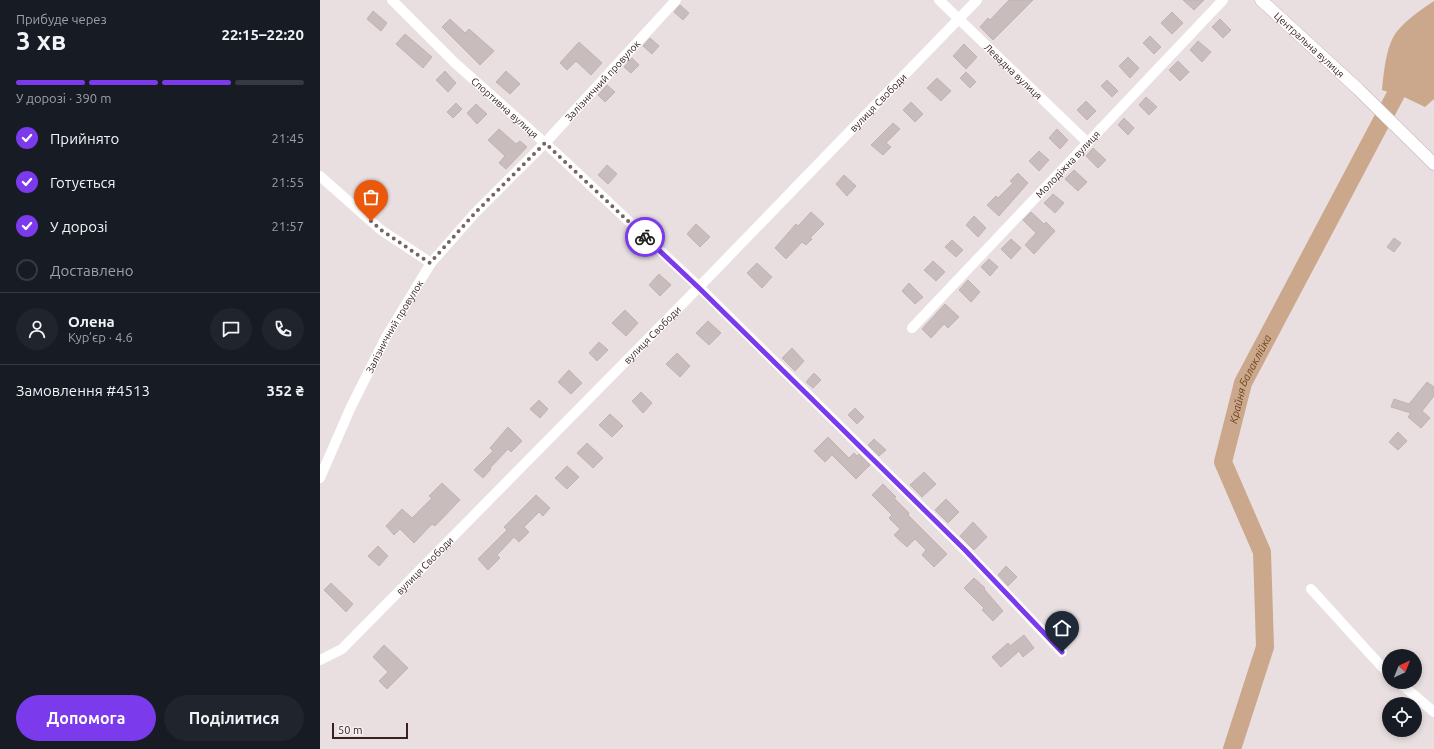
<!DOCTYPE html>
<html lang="uk">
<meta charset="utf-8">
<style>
:root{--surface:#171b24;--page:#20242c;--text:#f1f3f6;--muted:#9ea1a6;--line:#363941;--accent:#7c3aed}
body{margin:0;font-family:Ubuntu,sans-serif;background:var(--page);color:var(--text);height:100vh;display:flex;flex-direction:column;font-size:15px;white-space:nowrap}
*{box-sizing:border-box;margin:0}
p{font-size:13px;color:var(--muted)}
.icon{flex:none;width:22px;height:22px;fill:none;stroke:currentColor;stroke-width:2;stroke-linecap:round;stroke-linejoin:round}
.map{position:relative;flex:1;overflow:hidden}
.panel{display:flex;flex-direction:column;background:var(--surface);width:320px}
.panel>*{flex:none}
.needle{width:26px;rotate:43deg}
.buttons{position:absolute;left:1062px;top:649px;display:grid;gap:8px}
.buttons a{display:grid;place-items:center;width:40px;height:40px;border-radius:50%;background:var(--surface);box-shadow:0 2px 6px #0003;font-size:20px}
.scale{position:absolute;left:12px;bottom:10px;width:76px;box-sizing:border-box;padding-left:4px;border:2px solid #382221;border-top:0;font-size:11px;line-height:14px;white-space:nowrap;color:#382221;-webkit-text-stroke:3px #f6eff0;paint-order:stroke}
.pin{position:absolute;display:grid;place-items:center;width:34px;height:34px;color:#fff;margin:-41px -17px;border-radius:50% 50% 50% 0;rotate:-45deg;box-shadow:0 0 4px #0007}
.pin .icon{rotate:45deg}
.courier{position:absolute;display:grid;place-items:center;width:40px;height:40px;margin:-20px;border:3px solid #7c3aed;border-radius:50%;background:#fff;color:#222;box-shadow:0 1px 5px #0007}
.overview em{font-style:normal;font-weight:700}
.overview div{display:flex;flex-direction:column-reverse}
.overview{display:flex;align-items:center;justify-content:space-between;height:68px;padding:0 16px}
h1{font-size:26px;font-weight:700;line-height:30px}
.bar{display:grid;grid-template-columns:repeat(4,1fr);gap:6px 4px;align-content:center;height:48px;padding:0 16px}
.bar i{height:5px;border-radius:3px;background:var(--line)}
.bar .on{background:var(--accent)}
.bar p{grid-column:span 4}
.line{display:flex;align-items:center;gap:10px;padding:0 16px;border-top:1px solid var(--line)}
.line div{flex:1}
.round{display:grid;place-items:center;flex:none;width:42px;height:42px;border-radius:21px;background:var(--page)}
ol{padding:0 16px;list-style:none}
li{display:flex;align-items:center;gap:12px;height:44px}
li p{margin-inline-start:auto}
li .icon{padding:4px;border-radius:50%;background:var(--accent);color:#fff;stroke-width:4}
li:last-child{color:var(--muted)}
li i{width:22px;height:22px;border:2px solid var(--line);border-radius:50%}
.primary-button{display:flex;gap:8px;margin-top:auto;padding:8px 16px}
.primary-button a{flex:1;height:46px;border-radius:24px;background:var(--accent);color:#fff;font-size:16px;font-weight:700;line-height:46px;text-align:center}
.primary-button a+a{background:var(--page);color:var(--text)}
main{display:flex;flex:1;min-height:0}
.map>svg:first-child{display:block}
.water{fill:#cba88b}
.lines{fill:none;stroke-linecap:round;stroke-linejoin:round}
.river{stroke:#cba88b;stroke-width:18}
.building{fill:#c9bcbd;stroke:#c2b2b4}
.secondary-casing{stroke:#c8b3b4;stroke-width:13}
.street{stroke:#fff;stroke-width:10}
.secondary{stroke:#fff;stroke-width:12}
.done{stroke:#766464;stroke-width:4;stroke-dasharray:0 7.2}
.route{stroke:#7c3aed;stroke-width:5}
.labels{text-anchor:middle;stroke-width:3;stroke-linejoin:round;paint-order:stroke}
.street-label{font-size:10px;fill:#382221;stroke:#f6eff0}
.water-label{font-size:11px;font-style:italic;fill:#6e4621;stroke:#f6eff0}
</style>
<main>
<section class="panel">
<div class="overview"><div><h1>3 хв</h1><p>Прибуде через</p></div><em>22:15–22:20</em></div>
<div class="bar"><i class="on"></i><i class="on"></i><i class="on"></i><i></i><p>У дорозі · 390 m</p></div>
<ol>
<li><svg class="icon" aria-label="check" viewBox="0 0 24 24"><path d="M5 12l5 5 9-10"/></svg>Прийнято<p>21:45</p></li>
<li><svg class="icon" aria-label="check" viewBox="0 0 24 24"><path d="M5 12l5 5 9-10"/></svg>Готується<p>21:55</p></li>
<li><svg class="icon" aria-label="check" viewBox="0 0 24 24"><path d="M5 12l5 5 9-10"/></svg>У дорозі<p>21:57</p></li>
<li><i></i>Доставлено</li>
</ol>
<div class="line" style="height:72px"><a class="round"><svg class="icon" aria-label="person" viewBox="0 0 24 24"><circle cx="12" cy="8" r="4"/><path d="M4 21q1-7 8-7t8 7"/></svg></a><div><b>Олена</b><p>Кур’єр · 4.6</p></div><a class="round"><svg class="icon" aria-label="chat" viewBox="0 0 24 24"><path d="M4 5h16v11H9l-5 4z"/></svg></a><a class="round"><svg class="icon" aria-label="phone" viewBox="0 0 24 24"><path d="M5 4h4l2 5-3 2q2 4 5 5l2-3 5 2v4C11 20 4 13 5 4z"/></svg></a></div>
<div class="line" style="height:52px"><div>Замовлення #4513</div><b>352 ₴</b></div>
<div class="primary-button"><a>Допомога</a><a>Поділитися</a></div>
</section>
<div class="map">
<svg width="1114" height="749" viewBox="0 0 1114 749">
<rect width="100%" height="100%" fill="#e9dfe0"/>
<path class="water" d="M1114,1V99L1105,107L1084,97L1062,90C1064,72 1066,41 1080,28C1090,17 1102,9 1114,1Z"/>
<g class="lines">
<path class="river" id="s1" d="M912,749L945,647L942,552L903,462L923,383L1086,75L1114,39"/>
</g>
<path class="building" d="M689,0H713L673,40L660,27L668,18L670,20Z
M863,0H884L874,10Z
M360,5L369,13L363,20L354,12Z
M53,11L67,23L61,31L47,19Z
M852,12L863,23L852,34L841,23Z
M130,19L145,33L149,29L174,51L160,65L122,27Z
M900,19L911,30L903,38L892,27Z
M85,34L112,57L103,68L76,44Z
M830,36L841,47L834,54L823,43Z
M330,38L339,46L332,54L323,46Z
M878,41L891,52L882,62L870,50Z
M259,42L282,63L271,75L256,61L247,70L240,63Z
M644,44L657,57L646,69L633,56Z
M808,57L819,68L810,78L799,66Z
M312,58L319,65L311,73L304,67Z
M858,61L869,72L860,81L849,70Z
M125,71L136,83L128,92L116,80Z
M186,71L200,84L190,94L176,82Z
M646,72L656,82L650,88L640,78Z
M617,78L631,91L621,101L607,88Z
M787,80L798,91L792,97L781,86Z
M287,85L295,92L285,102L278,95Z
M826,97L837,107L829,115L819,105Z
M766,101L776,111L767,120L757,110Z
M591,102L603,114L595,122L583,110Z
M136,103L142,109L133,118L127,112Z
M156,104L167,114L157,124L147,113Z
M804,118L814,128L808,135L798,125Z
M573,123L580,129L566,143L571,147L563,155L551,145Z
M179,129L196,144L200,141L207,147L186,169L179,163L185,156L168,140Z
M737,129L748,140L740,149L729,138Z
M773,148L786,160L778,168L766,156Z
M719,151L729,160L719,171L709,161Z
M287,165L297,174L288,184L278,175Z
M754,170L767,182L758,191L745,179Z
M698,173L708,183L679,216L667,205L676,196L678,198L693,183L690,181Z
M524,175L536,186L527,196L516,184Z
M733,194L744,203L735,213L724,203Z
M491,212L504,224L490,238L492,239L486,245L482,242L466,259L455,248L476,224L478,226Z
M711,212L724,224L726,222L735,231L714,254L705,245L716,233L703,220Z
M654,216L666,228L658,237L646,225Z
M376,224L390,237L380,247L367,234Z
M1074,238L1081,243L1074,252L1067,247Z
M691,239L701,248L691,259L681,249Z
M632,240L643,250L636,257L625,247Z
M669,259L678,267L670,276L661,267Z
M613,261L625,272L616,281L604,270Z
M437,263L452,277L442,288L427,273Z
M339,274L351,285L340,296L329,285Z
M648,280L660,292L651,302L639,290Z
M589,283L603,297L595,304L582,291Z
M625,304L639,317L628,328L624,324L611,338L602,329Z
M305,310L318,323L306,336L292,323Z
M388,321L401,333L389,345L376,333Z
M279,342L288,350L277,361L269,353Z
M472,348L484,361L475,371L462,358Z
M357,353L370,366L360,377L346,364Z
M249,370L262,383L251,394L238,382Z
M494,373L501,380L493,388L486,382Z
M1107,382L1114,387V396L1102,411L1110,418L1101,428L1088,417L1091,413L1071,407L1074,399L1089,404Z
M321,392L332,403L323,413L312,401Z
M219,400L228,409L220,418L210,409Z
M535,408L544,417L537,424L528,415Z
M290,414L303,426L292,437L279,425Z
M188,427L202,441L191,452L188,449L170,468L171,469L163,478L154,470L173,451L170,448Z
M1078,432L1087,441L1078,450L1069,442Z
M508,437L529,458L534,453L537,456L539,454L550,465L536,479L512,455L505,462L494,451Z
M554,439L566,450L559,456L548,445Z
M267,443L283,458L273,468L257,453Z
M247,466L259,477L247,489L235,478Z
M604,472L616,484L602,497L590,485Z
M122,483L140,500L115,526L112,524L94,543L80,529L74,535L66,526L82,509L92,518L112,498L109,496Z
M563,484L576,497L574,498L589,513L588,515L627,554L614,567L602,555L606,550L595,539L587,547L574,535L580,529L569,518L572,515L552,495Z
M216,495L230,508L223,516L219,512L204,527L209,532L199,542L194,537L177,555L180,558L168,570L158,559L187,530L184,527Z
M626,499L639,512L628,523L615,510Z
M653,522L667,537L654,550L640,536Z
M58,546L68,556L59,566L48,556Z
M686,566L697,577L688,586L678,575Z
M654,578L665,588L664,589L683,611L673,621L662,610L664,608L644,588Z
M11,583L33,604L26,612L4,590Z
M704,635L714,648L703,657L699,651L681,667L672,657L688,643L690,646Z
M64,645L88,668L67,689L59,681L68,672L53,657Z"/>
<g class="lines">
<defs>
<g id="secondary">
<path id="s7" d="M941,0L1038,89L1114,164"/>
</g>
</defs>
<use href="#secondary" class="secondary-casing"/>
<g class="street">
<path id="s2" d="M72,0L135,63L236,153L379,287L645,550L742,652"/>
<path id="s3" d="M619,0L768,143"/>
<path d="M0,176L61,230L111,263"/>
<path id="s4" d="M592,328L903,0"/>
<path id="s5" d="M0,478L30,409L66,337L111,263L155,213L225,143L356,0"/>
<path d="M991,589L1062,667L1069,673"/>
<path id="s6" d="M0,660L22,649L379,287L657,0"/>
<path d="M1079,682L1114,712"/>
</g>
<use href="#secondary" class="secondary"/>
</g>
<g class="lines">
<path class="done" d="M51,221L61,230L110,263L155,213L225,143L325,237"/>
<path class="route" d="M325,237L379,288L645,550L742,652"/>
</g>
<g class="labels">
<g class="street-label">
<text dy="4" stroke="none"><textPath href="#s7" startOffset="66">Центральна вулиця</textPath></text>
<text dy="4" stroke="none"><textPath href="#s3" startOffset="103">Левадна вулиця</textPath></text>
<text dy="4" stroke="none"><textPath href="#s5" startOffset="493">Залізничний провулок</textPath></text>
<text dy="4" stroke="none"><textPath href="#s6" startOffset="790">вулиця Свободи</textPath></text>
<text dy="4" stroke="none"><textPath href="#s2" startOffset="156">Спортивна вулиця</textPath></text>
<text dy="4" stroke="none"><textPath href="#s4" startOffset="226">Молодіжна вулиця</textPath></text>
<text dy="4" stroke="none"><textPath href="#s5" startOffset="169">Залізничний провулок</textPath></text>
<text dy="4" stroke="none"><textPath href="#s6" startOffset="466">вулиця Свободи</textPath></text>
<text dy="4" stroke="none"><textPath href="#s6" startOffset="142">вулиця Свободи</textPath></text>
</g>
<g class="water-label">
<text dy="4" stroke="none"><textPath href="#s1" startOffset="388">Крайня Балаклійка</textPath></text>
</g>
</g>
</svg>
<div class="buttons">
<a><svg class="needle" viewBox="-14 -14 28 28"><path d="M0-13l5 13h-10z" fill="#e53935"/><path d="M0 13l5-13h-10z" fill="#9ea1a6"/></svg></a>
<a><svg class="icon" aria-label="locate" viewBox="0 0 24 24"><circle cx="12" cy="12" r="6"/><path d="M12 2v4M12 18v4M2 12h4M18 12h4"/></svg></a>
</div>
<div class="scale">50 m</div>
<div class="pin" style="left:51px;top:221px;background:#ea580c"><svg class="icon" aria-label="bag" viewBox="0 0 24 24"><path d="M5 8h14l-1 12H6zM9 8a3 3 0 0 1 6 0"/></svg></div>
<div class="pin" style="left:742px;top:652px;background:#1f2937"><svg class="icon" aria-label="home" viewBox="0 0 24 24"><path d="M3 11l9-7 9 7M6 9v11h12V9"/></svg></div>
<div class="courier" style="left:325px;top:237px"><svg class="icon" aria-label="bike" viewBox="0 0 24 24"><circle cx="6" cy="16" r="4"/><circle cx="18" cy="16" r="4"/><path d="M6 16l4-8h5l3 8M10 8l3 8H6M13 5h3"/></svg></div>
</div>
</main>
